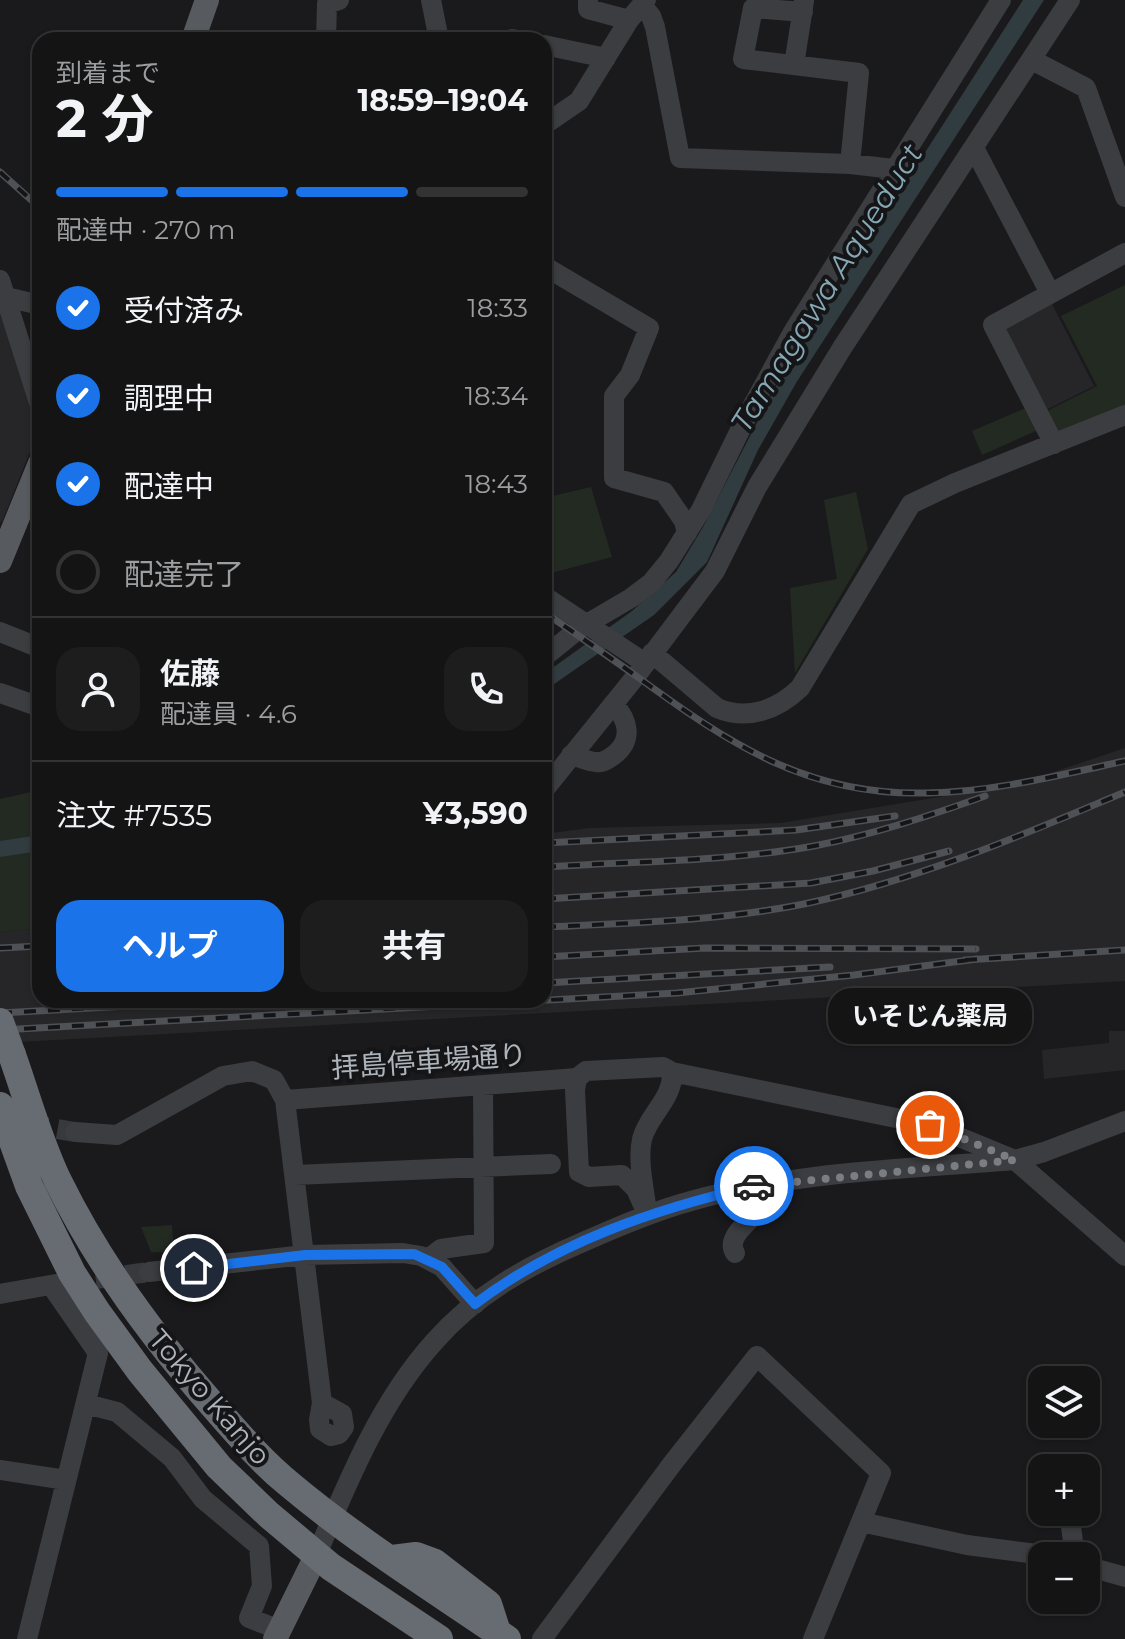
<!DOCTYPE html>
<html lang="ja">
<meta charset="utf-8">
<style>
:root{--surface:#141415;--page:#1d1d1e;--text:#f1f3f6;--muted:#9d9ea0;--line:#333334;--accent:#1a73e8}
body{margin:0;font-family:Montserrat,"Noto Sans JP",sans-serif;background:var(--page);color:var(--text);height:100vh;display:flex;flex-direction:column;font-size:30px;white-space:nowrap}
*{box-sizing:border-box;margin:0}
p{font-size:26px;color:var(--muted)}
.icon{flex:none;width:44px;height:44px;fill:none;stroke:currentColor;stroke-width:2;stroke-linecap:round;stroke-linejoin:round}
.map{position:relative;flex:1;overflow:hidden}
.drawer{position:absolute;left:32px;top:32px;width:520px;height:976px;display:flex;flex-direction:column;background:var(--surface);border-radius:24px;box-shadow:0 2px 6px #0004,0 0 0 2px var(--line)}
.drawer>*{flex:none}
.controls{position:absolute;left:1028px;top:1366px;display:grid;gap:16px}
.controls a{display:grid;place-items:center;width:72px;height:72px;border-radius:16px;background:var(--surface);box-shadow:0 2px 6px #0004,0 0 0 2px var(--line);font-size:40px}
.pin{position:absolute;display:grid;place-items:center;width:68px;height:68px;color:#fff;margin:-34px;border:4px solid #fff;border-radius:50%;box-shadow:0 2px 8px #0007}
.courier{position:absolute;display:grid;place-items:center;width:80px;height:80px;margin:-40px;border:6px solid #1a73e8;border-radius:50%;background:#fff;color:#222;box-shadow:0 2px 10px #0007}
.bubble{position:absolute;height:56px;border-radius:24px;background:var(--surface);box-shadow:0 2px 6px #0004,0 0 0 2px var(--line);font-size:26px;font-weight:700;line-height:56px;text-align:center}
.head em{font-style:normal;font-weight:700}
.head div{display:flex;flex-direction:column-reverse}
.head{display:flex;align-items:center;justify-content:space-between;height:136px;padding:0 24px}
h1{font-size:52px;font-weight:700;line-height:60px}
.bar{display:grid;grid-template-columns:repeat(4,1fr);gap:12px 8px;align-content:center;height:96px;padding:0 24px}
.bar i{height:10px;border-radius:6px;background:var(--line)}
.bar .on{background:var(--accent)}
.bar p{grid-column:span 4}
.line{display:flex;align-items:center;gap:20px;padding:0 24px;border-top:2px solid var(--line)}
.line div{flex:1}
.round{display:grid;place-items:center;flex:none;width:84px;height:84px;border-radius:24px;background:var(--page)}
ol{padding:0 24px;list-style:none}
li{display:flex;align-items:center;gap:24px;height:88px}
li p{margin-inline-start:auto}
li .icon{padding:8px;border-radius:50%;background:var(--accent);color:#fff;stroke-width:4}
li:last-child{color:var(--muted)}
li i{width:44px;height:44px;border:4px solid var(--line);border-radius:50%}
.action{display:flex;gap:16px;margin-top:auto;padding:16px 24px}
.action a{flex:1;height:92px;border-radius:24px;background:var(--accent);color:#fff;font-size:32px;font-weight:700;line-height:92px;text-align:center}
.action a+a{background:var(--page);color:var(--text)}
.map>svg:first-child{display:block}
.built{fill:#262629}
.green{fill:#222a22}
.water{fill:#303c40}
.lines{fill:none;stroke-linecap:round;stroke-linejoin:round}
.minor-tunnel{stroke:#37393c;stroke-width:20;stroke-dasharray:20 10;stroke-linecap:butt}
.minor{stroke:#3b3d41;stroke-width:20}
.major{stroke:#575b60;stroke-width:24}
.highway{stroke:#676c72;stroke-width:28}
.rail-casing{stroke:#4e5156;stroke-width:7}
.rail{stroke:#151517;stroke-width:4;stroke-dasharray:12;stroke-linecap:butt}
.highway-bridge{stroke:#676c72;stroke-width:28}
.done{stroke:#7a7e83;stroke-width:8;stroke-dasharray:0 14.4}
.route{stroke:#1a73e8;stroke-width:10}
.labels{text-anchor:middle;stroke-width:8;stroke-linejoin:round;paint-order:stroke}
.street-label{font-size:28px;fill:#adb4bb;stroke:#151517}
.water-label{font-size:30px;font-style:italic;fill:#85a8b4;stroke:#151517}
</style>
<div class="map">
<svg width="1125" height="1639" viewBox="0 0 1125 1639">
<rect width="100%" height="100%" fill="#1a1a1c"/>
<path class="built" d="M1050,300L1094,386L1042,412L1000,328Z
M0,304L33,410L31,449L2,522H0Z
M1125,748V981L0,1043V932L40,928V1000H544V834L589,828L781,823L1018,784Z
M1109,1031H1125V1070L1044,1079L1042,1050L1109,1043Z"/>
<path class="green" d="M1125,285V405L1055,434L1043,413L1097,386L1061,316Z
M1028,407L1038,430L982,455L972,431Z
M591,487L612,557L544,575V498Z
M856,492L868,549L795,673L790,588L837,579L824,500Z
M40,790V928L0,932V799Z
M172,1225L174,1253L151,1252L141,1227Z"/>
<path class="water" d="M1023,0H1044L796,383L758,450L707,562L654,615L544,691V674L632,611L676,572L703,527L779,380Z
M40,835V851L0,857V841Z"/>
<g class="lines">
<path class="minor-tunnel" d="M28,1124L75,1132
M66,1283L149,1272"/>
<path class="minor" d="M431,0L439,40
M588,0V9L629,20
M642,5L651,16L655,27L680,158L850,164L894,169
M803,12L753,8L743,59L859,73L850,164
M512,39L516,40
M326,40L327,4L339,0
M544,45L606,58
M1032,60L1086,88L1125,197
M794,65L804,1
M544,125L579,101L629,20L646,0
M974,148L1050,293
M544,266L649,328L630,375L614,396V478L664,492L684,521L687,533
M0,280L40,406
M6,297L40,305
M1054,444L993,325L1125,253
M544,596L645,663
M0,632L40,648
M652,653L717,708C747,721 777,710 800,688L911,504L955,483L1125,415
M544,657L580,628L631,598L651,583L669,561L701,510L747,416L793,332L1001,0
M0,693L40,707
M40,723V733
M571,755C579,757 588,762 596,762C604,763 608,759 614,755C633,740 629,720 613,704
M544,790L636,676L715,571L757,487L842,348L1070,0
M663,1067L672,1072C674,1098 648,1115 642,1139C637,1162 645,1191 647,1214L636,1189L622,1175L589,1177L579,1172L575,1090L577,1078L586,1071Z
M672,1072L930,1125L1015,1160L1125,1256
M285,1100L577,1078
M75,1132L117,1135L223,1076L252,1071L274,1080L285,1100L322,1403
M295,1175L551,1164
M735,1253C725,1236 751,1222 760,1207L755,1186
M428,1259L441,1249L484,1243L483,1087
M149,1272L305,1255L403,1253L421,1256L442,1267L475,1304
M0,1294L56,1284
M322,1403L342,1414L344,1427L339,1434L331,1436L320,1429L319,1420Z
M86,1404L117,1412L172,1458L203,1499L259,1546L262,1586L249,1618L280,1630
M0,1470L66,1480
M1069,1512L1075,1556
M861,1522L967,1545L1052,1556
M317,1554C348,1481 380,1402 434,1342C475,1295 527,1266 583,1242C619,1226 654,1211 691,1201C795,1171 908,1169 1015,1160L1044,1152L1125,1121
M1086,1566L1125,1577
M27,1639L98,1353L51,1285
M542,1639L672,1464L757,1356L881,1473L813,1639"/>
<path class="major" d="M193,40L207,0
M0,561L40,463
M275,1639L317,1554"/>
<path class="highway" d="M12,1055C27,1097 39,1142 58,1181C99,1265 155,1340 217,1410C240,1436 262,1462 289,1484C357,1541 434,1589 507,1639
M0,1106L29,1186L72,1273L97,1312L140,1371L219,1467L269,1515L331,1567L439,1639
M392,1559L416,1556L435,1563L488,1604L497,1632"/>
<defs>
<path id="rail" d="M0,172L40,208
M544,612C576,634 608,656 639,678C731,745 808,796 927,793C993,792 1060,775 1125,761
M544,843L796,830L895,816
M544,867C634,861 725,862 814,846C872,835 929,816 985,796
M544,899L811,883L873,871L949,851
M544,927C631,923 718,921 804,904C914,881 1021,836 1125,792
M0,948L40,946
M544,957L705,948L976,949
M965,960L1125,950
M544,983L830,967
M0,1013L240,1000
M0,1030L677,993L854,975L977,959"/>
</defs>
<use href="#rail" class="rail-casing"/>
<use href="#rail" class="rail"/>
<path class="highway-bridge" d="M0,1022L12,1055"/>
</g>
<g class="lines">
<path class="done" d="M754,1186L1015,1160L930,1125"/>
<path class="route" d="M194,1268L305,1255L414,1254L442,1267L475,1304C557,1242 655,1209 754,1186"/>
</g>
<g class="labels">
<g class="street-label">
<text transform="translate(429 1061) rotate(-4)" y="10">拝島停車場通り</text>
<text transform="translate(210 1397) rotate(49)" y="10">Tokyo Kanjo</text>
</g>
<g class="water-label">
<text transform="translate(827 288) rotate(-58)" y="10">Tamagawa Aqueduct</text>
</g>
</g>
</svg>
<div class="controls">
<a><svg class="icon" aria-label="layers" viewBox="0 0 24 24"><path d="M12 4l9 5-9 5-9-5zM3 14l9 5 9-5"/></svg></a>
<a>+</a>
<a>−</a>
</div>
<div class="pin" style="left:930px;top:1125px;background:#ea580c"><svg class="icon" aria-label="bag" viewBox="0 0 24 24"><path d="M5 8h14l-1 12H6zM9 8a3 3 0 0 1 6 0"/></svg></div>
<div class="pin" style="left:194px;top:1268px;background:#1f2937"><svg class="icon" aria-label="home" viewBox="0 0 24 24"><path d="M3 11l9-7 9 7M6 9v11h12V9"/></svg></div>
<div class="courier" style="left:754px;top:1186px"><svg class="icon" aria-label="car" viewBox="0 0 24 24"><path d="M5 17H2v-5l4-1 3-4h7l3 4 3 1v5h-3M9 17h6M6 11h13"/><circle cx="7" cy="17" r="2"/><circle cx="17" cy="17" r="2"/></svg></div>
<div class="bubble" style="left:828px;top:988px;width:204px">いそじん薬局</div>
<section class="drawer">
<div class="head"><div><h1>2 分</h1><p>到着まで</p></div><em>18:59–19:04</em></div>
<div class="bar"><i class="on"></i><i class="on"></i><i class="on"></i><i></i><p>配達中 · 270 m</p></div>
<ol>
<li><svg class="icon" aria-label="check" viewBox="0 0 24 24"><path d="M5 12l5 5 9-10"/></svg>受付済み<p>18:33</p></li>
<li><svg class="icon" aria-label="check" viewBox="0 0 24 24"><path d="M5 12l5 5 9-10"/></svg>調理中<p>18:34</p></li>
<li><svg class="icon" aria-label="check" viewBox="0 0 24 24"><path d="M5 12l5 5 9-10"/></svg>配達中<p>18:43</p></li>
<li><i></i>配達完了</li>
</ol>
<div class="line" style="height:144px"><a class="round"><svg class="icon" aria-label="person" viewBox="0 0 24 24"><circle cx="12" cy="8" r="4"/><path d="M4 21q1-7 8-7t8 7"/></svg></a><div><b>佐藤</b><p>配達員 · 4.6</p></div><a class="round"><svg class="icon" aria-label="phone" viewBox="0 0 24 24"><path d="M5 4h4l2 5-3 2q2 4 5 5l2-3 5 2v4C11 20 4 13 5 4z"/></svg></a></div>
<div class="line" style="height:104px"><div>注文 #7535</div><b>¥3,590</b></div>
<div class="action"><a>ヘルプ</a><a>共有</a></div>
</section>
</div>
